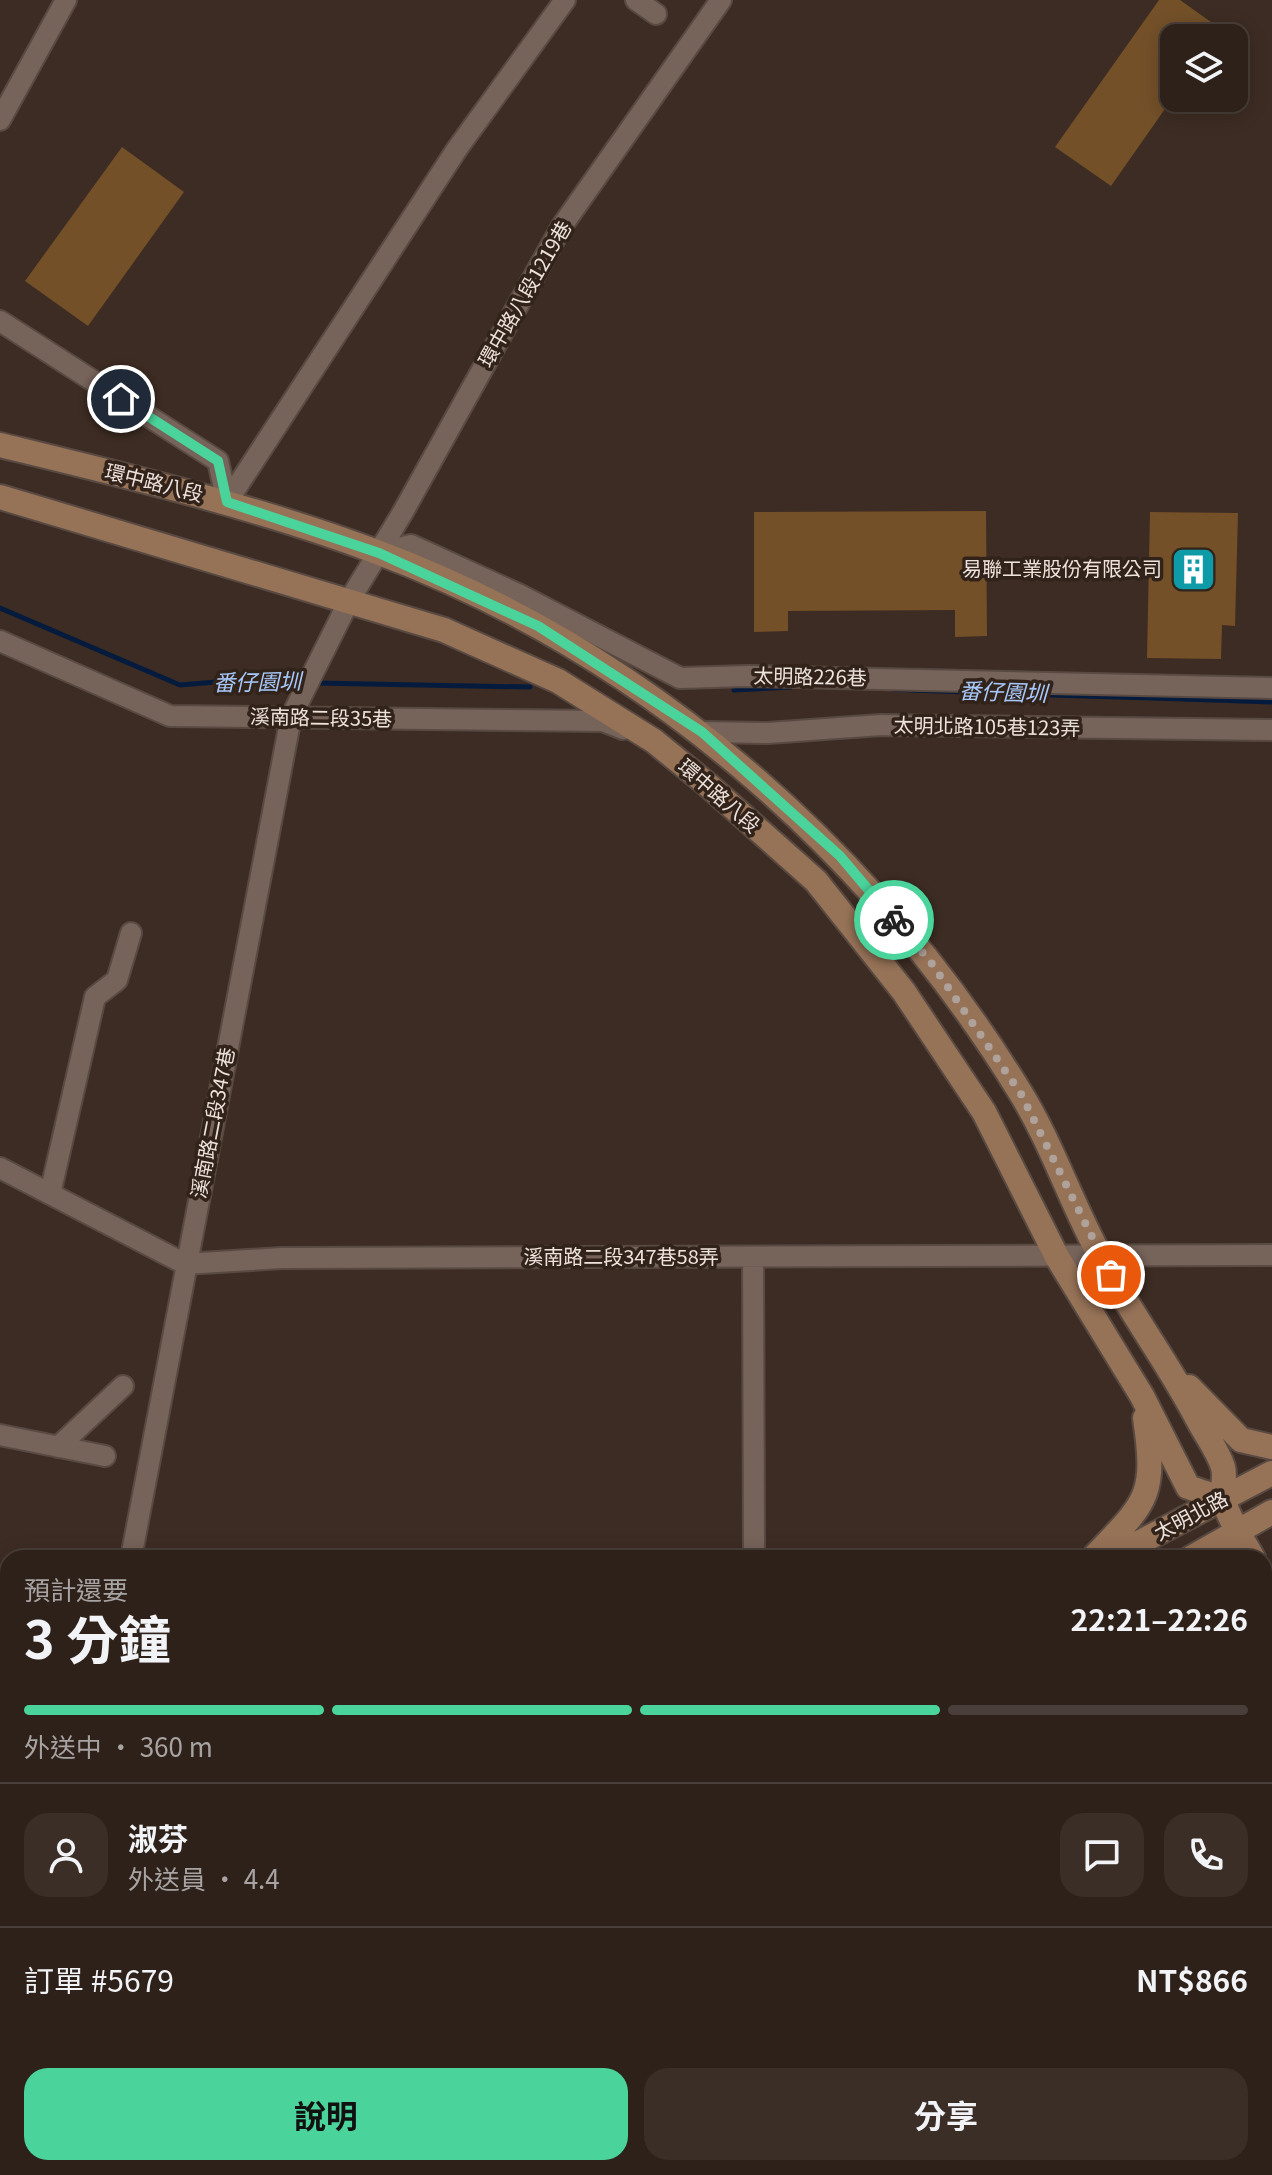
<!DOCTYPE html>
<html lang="zh-TW">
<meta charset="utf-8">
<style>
:root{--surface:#2e211a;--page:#3a2e27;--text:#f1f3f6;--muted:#a7a3a2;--line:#493e39;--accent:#4ad49c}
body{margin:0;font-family:Georgia,"Noto Sans TC",serif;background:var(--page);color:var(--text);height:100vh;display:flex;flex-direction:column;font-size:30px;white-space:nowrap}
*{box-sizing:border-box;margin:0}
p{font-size:26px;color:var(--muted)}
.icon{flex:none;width:44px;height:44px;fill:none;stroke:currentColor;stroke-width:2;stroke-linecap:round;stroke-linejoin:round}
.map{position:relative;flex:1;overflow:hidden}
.side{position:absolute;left:0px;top:1550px;width:1272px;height:626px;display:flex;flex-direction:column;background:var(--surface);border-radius:24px 24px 0 0;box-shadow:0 4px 20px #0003,0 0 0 2px var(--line)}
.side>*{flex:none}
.fabs{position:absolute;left:1160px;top:24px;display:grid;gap:16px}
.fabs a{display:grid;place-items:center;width:88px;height:88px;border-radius:16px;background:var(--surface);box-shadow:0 4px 20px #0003,0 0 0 2px var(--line);font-size:40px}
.pin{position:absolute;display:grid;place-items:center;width:68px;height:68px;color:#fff;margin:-34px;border:4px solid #fff;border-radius:50%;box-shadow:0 2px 8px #0007}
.courier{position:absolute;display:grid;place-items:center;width:80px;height:80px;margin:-40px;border:6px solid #4ad49c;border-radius:50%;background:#fff;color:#222;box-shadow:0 2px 10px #0007}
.headline em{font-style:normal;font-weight:700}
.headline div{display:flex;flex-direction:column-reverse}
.headline{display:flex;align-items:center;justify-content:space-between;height:136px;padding:0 24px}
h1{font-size:52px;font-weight:700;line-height:60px}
.bar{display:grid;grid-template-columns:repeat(4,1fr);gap:12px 8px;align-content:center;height:96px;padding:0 24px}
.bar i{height:10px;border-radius:6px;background:var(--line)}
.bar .on{background:var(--accent)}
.bar p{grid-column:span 4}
.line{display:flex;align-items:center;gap:20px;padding:0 24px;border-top:2px solid var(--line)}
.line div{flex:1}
.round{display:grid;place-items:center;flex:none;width:84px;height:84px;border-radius:24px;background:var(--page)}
.action{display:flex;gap:16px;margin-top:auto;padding:16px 24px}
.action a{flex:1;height:92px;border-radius:24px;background:var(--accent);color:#111;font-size:32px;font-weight:700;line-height:92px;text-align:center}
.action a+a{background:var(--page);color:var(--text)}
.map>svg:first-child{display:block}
.education{fill:#493630}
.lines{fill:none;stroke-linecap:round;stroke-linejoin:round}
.stream{stroke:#051b3d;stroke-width:5}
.building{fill:#735028}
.street-casing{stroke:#584a42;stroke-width:24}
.secondary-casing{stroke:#584a42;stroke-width:28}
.street{stroke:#766359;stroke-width:20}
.secondary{stroke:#967257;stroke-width:24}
.done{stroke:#afa29b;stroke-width:8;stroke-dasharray:0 14.4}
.route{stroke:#4ad49c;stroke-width:10}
.labels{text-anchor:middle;stroke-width:7;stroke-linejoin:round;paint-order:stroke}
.street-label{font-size:20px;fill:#ede2dc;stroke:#32231a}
.poi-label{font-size:20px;fill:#ede2dc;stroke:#32231a;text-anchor:end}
.water-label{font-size:22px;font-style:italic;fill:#a7c9fd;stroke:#32231a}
</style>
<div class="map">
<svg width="1272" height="2175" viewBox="0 0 1272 2175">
<rect width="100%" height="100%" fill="#3d2c23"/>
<path class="education" d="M0,1645L8,1648V1745L0,1769Z"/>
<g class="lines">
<path class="stream" d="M0,608L180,685L240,680L302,683
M316,683L530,687
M893,689C1020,695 1146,697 1272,702
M734,690L791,687"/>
</g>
<path class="building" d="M1159,0H1180L1211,22L1199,38H1174V96L1111,186L1055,147Z
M122,147L184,192L88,326L25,281Z
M986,511L987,636L955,637V610L788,611V631L754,632V512Z
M1150,512L1238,513L1235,626L1222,625L1221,659L1147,658Z"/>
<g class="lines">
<defs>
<path id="street" d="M636,0L656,14
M0,120L66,0
M0,321L218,461L227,502
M227,502L457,149L565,0
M379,553L411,545L518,594L680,678L748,676L1272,688
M0,641L170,716L603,721L623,729
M702,732L768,733L881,725L1272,730
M0,1168L185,1264L282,1258L1272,1255
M50,1194L95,997L117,980L131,933
M753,1257L754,1553
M0,1435L105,1456
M58,1447L123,1386
M131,1558L291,717L349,601L403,512L562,226L721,0
M0,1926L8,1927
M1142,2168L1238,2175
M250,2175V2168
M1026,2175L1027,2168"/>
<path id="secondary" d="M0,445C127,476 254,506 377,552C644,652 871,849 1020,1092C1051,1142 1070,1200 1098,1252C1128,1310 1168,1362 1198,1420C1206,1435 1218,1451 1223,1467C1226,1478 1221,1491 1224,1502C1230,1521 1243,1540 1253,1558
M0,497L444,630L558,681L654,741L708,785L816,881L904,992L984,1112L1057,1257L1142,1396L1188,1487L1223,1499
M1189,1387L1241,1440L1272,1447
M1093,1558C1146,1502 1157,1498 1145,1418
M1110,1558L1272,1473
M1191,1558L1272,1512
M1264,1580L1272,1595
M0,1600L8,1602
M1264,1778H1272"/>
</defs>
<use href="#street" class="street-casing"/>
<use href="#secondary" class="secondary-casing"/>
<use href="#street" class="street"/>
<use href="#secondary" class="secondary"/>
</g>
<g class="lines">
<path class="done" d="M894,920L930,961L1021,1094L1111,1275"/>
<path class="route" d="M121,399L218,461L227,502L379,553L538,626L702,732L840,856L894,920"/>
</g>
<defs>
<symbol id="building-square" viewBox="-11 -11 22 22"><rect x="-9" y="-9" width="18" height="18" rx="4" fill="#0f9aa8" stroke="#32231a"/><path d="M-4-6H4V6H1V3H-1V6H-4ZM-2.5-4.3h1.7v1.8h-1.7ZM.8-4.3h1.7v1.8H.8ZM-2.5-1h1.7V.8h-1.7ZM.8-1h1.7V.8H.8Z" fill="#fff"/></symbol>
</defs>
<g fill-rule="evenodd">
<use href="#building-square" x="1168" y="544" width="51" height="51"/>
</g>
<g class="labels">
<g class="street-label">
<text transform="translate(525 294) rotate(-60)" y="7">環中路八段1219巷</text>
<text transform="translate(154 483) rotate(14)" y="7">環中路八段</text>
<text transform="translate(810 677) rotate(1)" y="7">太明路226巷</text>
<text transform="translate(321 718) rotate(1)" y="7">溪南路二段35巷</text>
<text transform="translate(987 727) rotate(1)" y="7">太明北路105巷123弄</text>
<text transform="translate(719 796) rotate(41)" y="7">環中路八段</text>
<text transform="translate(213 1123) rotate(-79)" y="7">溪南路二段347巷</text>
<text x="621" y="1264">溪南路二段347巷58弄</text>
<text transform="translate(1191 1516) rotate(-28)" y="7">太明北路</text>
</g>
<g class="poi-label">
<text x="1162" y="576">易聯工業股份有限公司</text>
</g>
<g class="water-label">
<text transform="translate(257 682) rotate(-1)" y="8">番仔園圳</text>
<text transform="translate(1003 692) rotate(2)" y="8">番仔園圳</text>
</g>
</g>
</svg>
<div class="fabs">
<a><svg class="icon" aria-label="layers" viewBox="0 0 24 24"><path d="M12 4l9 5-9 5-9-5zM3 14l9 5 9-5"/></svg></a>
</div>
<div class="pin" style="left:1111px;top:1275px;background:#ea580c"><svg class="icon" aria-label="bag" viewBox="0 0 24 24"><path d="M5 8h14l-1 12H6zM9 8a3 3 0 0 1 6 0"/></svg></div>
<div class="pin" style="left:121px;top:399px;background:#1f2937"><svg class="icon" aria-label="home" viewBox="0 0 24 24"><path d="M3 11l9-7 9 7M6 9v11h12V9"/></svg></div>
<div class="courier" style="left:894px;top:920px"><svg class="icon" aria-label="bike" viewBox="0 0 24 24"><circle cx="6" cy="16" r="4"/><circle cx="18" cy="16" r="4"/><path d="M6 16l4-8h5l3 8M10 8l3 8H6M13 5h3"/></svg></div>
<section class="side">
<div class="headline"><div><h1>3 分鐘</h1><p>預計還要</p></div><em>22:21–22:26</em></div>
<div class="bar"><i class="on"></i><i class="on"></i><i class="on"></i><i></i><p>外送中 · 360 m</p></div>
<div class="line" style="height:144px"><a class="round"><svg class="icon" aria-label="person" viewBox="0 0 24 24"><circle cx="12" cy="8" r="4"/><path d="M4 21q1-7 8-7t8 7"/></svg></a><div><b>淑芬</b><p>外送員 · 4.4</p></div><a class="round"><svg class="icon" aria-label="chat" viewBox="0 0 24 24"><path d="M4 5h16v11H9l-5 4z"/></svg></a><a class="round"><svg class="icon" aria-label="phone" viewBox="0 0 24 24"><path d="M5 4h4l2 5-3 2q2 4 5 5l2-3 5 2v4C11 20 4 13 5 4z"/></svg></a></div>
<div class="line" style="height:104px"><div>訂單 #5679</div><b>NT$866</b></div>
<div class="action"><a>說明</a><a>分享</a></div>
</section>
</div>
